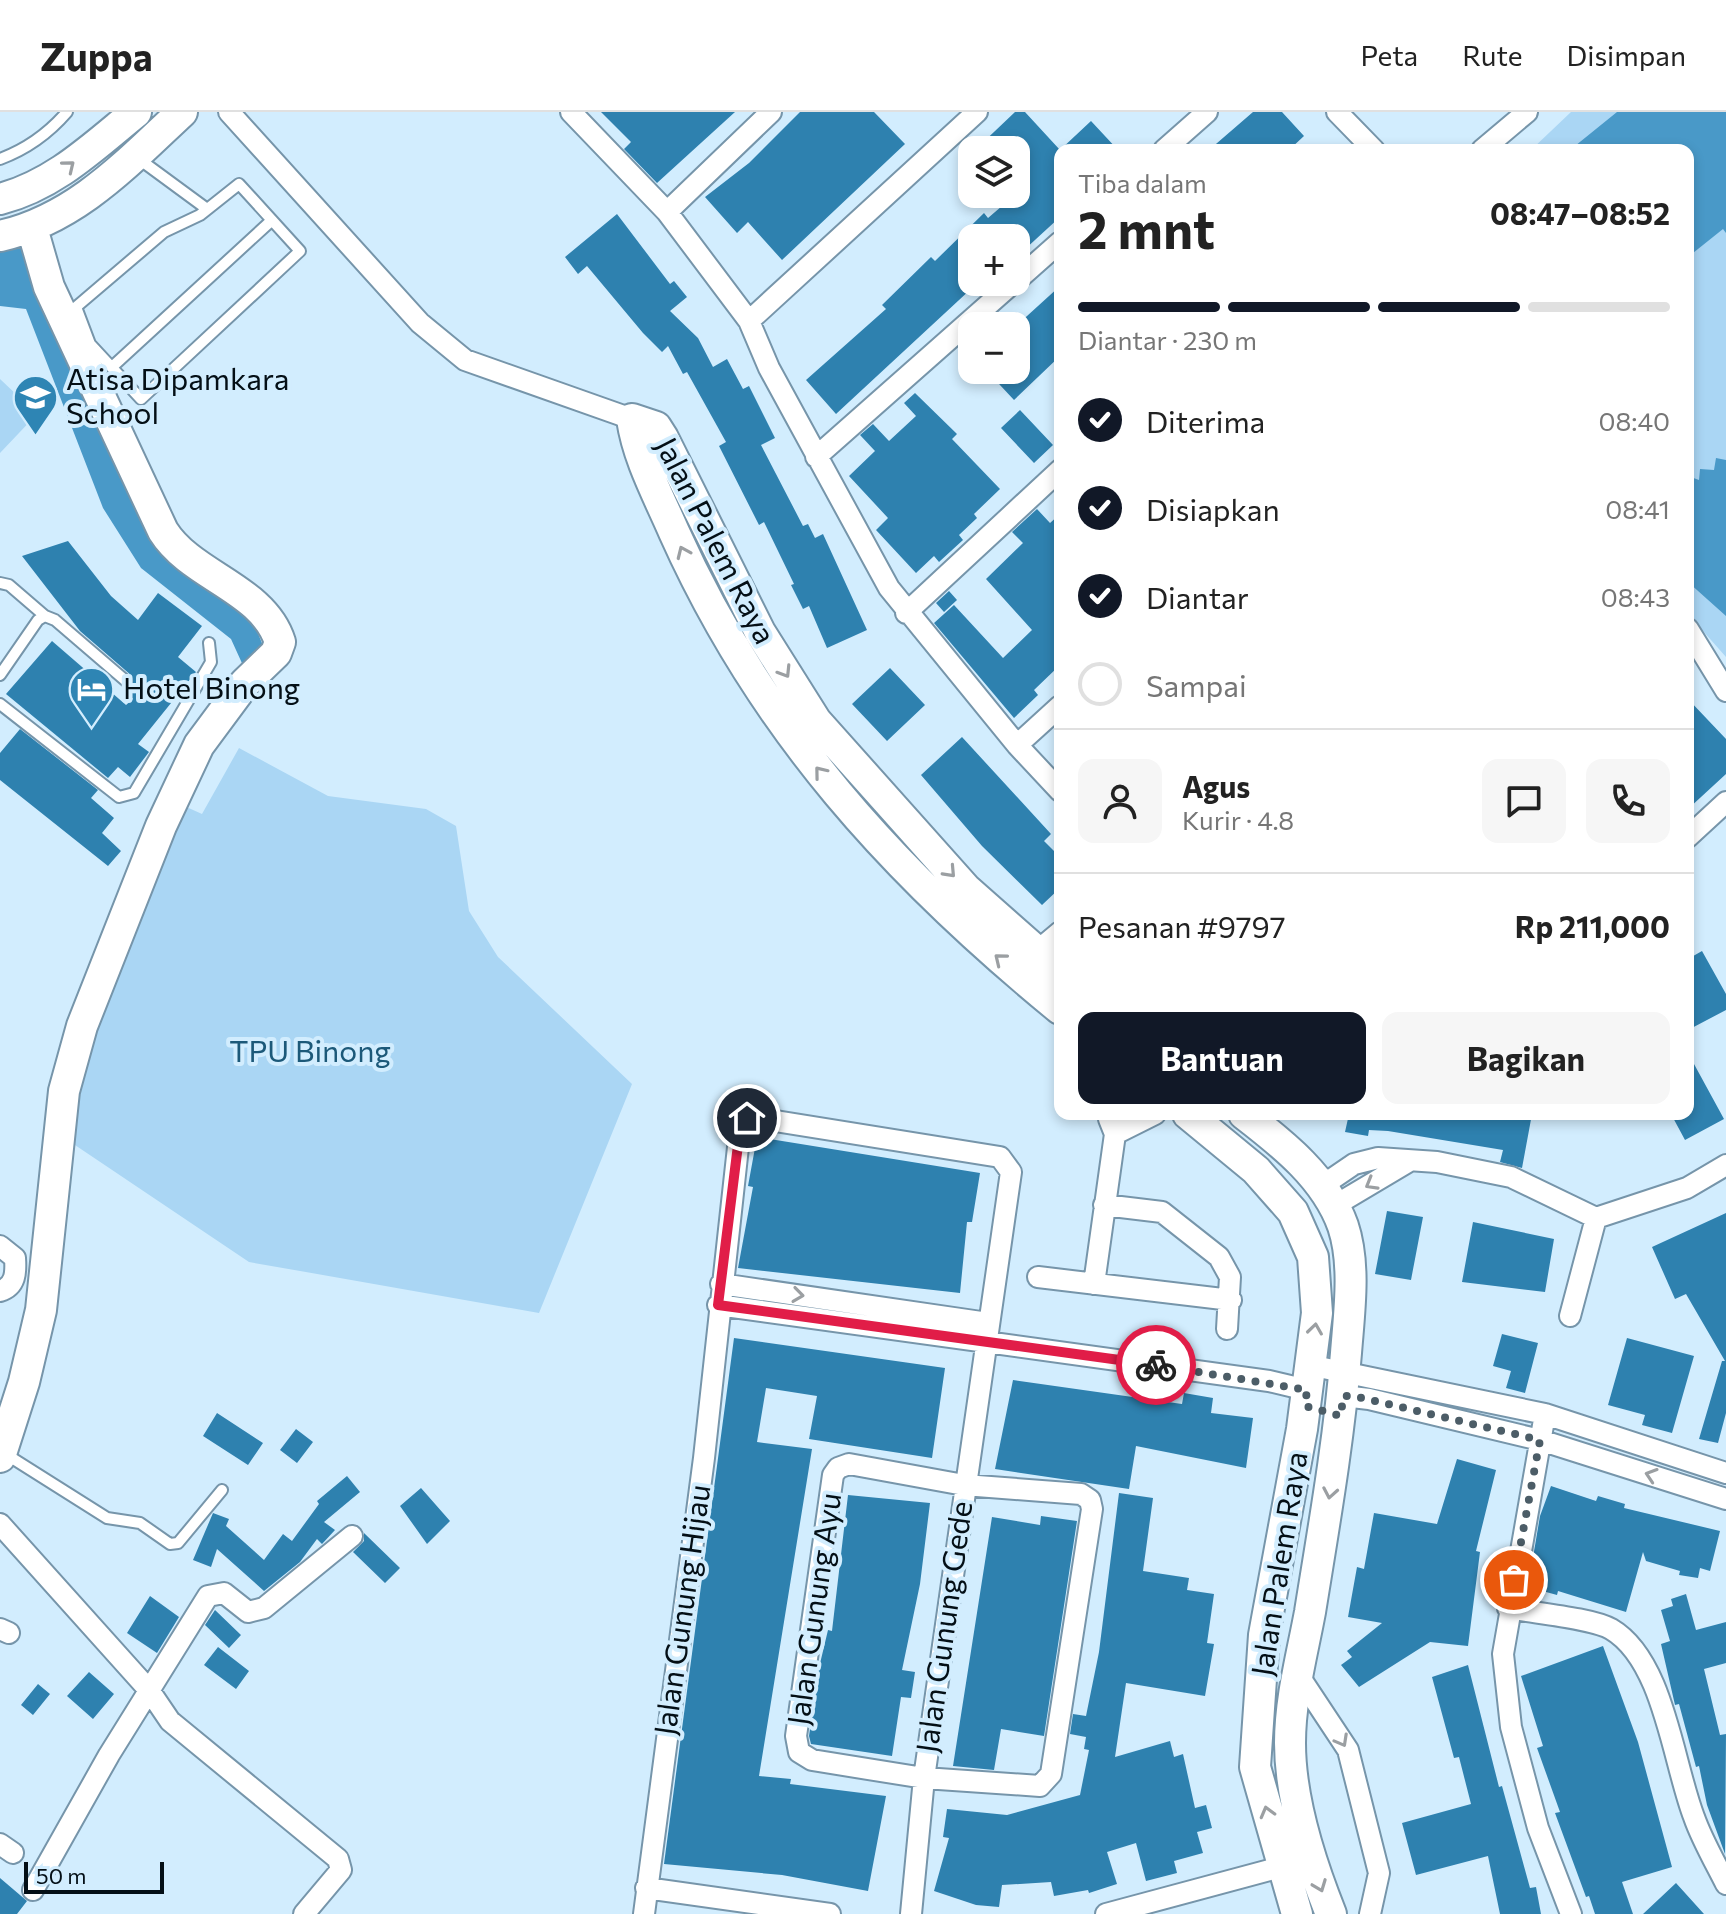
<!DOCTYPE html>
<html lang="id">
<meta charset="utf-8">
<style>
:root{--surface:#fff;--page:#f6f6f6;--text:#222;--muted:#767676;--line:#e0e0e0;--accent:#111827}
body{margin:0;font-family:Commissioner,sans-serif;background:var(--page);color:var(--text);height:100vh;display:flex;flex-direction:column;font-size:30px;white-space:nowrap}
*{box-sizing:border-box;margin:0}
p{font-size:26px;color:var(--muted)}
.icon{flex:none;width:44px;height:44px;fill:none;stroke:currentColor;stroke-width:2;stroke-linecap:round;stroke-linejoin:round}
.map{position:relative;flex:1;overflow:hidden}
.side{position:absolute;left:1054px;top:32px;width:640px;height:976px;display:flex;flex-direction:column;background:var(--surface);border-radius:16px;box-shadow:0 4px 12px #0003}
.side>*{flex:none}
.tools{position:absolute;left:958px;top:24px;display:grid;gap:16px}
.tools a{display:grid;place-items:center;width:72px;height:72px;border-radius:16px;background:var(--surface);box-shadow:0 4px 12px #0003;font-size:40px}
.scale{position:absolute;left:24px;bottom:20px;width:140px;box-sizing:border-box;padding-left:8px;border:4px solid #040f16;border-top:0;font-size:22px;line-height:28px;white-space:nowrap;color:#040f16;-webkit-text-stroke:6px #d2edfe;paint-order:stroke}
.pin{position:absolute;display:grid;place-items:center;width:68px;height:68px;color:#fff;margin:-34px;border:4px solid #fff;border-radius:50%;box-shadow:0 2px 8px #0007}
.courier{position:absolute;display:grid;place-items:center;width:80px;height:80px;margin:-40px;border:6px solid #e11d48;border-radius:50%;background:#fff;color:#222;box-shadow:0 2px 10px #0007}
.headline em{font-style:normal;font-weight:700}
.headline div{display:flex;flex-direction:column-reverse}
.headline{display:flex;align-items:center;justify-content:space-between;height:136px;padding:0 24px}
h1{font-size:52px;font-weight:700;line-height:60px}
.bar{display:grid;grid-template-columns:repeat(4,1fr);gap:12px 8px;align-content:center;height:96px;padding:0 24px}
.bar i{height:10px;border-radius:6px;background:var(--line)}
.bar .on{background:var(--accent)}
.bar p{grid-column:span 4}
.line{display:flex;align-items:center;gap:20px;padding:0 24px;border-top:2px solid var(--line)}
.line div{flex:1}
.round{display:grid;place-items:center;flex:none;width:84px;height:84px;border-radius:16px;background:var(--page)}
ol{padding:0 24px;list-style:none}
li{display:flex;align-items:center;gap:24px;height:88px}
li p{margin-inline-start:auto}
li .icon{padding:8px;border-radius:50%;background:var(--accent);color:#fff;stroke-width:4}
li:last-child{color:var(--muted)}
li i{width:44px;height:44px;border:4px solid var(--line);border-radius:50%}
.button{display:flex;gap:16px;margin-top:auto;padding:16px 24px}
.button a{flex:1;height:92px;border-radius:16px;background:var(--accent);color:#fff;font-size:32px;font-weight:700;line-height:92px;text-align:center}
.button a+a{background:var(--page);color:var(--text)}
header{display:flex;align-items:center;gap:48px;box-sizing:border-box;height:112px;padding:0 40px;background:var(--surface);border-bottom:2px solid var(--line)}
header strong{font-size:38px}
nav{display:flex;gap:44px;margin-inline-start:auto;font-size:28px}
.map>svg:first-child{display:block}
.green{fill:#aad6f4}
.water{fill:#4999c8}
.building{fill:#2e81af}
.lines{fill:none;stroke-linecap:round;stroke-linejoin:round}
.lane-casing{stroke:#7695aa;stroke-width:14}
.street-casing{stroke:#7695aa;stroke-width:24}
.secondary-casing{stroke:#7695aa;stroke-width:34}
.lane{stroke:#fff;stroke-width:10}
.street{stroke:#fff;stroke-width:20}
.secondary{stroke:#fff;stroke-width:30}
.oneway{stroke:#9b9fa2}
.done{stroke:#4c5d67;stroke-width:8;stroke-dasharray:0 14.4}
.route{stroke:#e11d48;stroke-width:10}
.labels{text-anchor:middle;stroke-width:8;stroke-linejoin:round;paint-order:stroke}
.poi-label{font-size:30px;fill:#040f16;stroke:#d2edfe;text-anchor:start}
.street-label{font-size:30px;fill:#040f16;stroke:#d2edfe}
.park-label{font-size:30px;fill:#1c5979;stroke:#d2edfe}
</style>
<header>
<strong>Zuppa</strong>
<nav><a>Peta</a><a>Rute</a><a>Disimpan</a></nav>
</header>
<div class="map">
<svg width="1726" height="1802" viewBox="0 0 1726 1802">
<rect width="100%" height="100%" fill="#d2edfe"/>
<path class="green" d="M1571,0H1726V545L1688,502V38H1531Z
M0,267L37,302L0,341Z
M239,636L328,684L426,697L456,714L469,799L498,845L632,972L539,1201L249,1150L66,1027L78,951L182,693L202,702Z"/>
<path class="water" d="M1617,0H1726V121L1723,117L1688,145V38H1570Z
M29,120L166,436L255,514L266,541L246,560L231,527L141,456L103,396L26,197L0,194V127Z
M1716,346L1726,348V504L1688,470V364L1699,368L1700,357L1714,358Z"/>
<path class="building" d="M601,0H735L657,71L624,37L631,30Z
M800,0H874L905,32L782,148L748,110L737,121L705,85L749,51Z
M1015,0H1025L1060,38L1091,9L1118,38H1060V105L1023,139L1016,126H972V176L836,302L806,268L886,197L882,193L931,145L935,149L984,101L988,106L1016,82V38H975Z
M1253,0H1282L1304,24L1289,38H1209Z
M617,102L670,172L674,169L687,185L670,199L698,226L713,255L727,247L743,277L749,274L775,326L761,333L803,414L808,412L815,426L823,422L867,518L827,536L809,494L803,497L791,473L794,472L764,410L759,413L719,334L726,330L687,260L683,262L668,234L662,240L643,221L587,154L578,162L565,145Z
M1060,174V244L1014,288L986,258H1016V214Z
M915,281L957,322L952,327L1000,377L974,402L977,406L959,423L963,428L939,450L934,444L916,461L876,418L888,406L849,364L875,339L860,323L873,312L889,329L916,304L904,291Z
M1020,298L1053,333L1034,351L1001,316Z
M1037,397L1050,411L1060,402V553L1034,578L1038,583L1014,606L934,511L954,493L1003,546L1032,518L986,467L1023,431L1012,420Z
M68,429L111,484L138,508L158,481L202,514L178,545L196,560L138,632L149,640L130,665L118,655L108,666L6,582L52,529L126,593L133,587L125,577L132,574V564L80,519L22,444Z
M949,479L957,488L944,500L936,491Z
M890,556L925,593L887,629L852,592Z
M1688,587L1726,627V662L1688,697Z
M20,617L98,678L91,686L114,706L102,721L121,739L108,754L0,668V641Z
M962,625L1051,722L1044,729L1060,745V776L1042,793L982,734L921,663Z
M1702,839L1726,882V898L1688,918V847Z
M1688,941L1724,1007L1685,1028L1671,1002H1688Z
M1349,1002H1456L1488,1008L1489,1002H1532L1522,1056L1500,1050L1503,1038L1388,1019L1369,1018L1368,1024L1345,1020Z
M757,1025L980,1061L972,1110H967L960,1181L738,1156L753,1075L748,1074Z
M1387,1099L1423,1105L1411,1168L1375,1162Z
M1726,1101V1301L1718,1331L1699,1327L1722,1249H1725L1686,1182L1675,1187L1652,1135Z
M1473,1110L1554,1127L1545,1180L1462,1170Z
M1502,1222L1538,1231L1525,1281L1506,1276L1511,1259L1493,1254Z
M734,1226L945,1256L932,1346L809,1327L817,1284L766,1276L757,1330L812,1337L759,1664L791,1667L790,1672L886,1684L868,1779L782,1763L664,1752Z
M1627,1226L1694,1244L1672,1321L1642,1313L1645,1303L1608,1293Z
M1013,1268L1182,1292L1184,1281L1213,1286L1211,1301L1253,1306L1246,1356L1136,1334L1129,1377L995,1357Z
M217,1301L263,1331L248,1353L203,1324Z
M296,1317L313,1330L297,1351L280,1338Z
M1457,1347L1496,1358L1476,1439L1480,1440L1468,1534L1430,1530L1359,1575L1341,1553L1352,1545L1347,1539L1382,1511L1348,1505L1357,1455L1364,1457L1374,1401L1437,1412Z
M347,1364L360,1380L324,1410L335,1418L322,1432L317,1427L300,1450L264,1479L217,1437L211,1455L193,1448L213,1401L229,1407L226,1414L264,1448L283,1422L292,1429L319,1392L317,1389Z
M1551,1374L1596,1389L1598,1384L1625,1392L1624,1396L1720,1419L1710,1459L1700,1456L1698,1466L1679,1463L1680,1459L1646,1449L1643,1440L1626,1500L1558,1479L1557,1483L1528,1475L1540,1404Z
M421,1376L450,1409L427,1432L400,1394Z
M1119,1381L1153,1386L1143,1459L1189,1466L1187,1478L1214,1482L1207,1531L1214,1532L1205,1584L1126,1571L1115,1645L1170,1629L1174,1645L1183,1642L1195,1696L1206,1693L1212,1716L1197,1720L1203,1741L1174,1749L1177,1761L1146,1769L1136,1731L1107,1740L1117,1772L1089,1781L1088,1778L1054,1784L1051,1770L1002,1773L999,1795L976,1793L934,1779L949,1726L943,1725L947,1697L1007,1703L1080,1683L1089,1638L1084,1637L1086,1625L1070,1622L1073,1602L1086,1604L1099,1540Z
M848,1383L930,1391L920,1472L902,1558L915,1560L911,1586L901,1585L892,1644L811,1632L809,1624L818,1560L828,1518L832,1519Z
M1041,1404L1077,1409L1044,1624L1001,1617L994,1658L953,1654L992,1405L1040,1413Z
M364,1421L400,1456L385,1471L353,1440L364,1429Z
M1686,1482L1696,1518L1726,1510V1551L1704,1557L1720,1623L1726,1622L1725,1742L1707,1693L1699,1654L1696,1655L1679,1592L1675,1593L1661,1532L1670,1529L1661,1498L1673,1494L1671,1487Z
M150,1484L179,1505L157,1541L127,1521Z
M215,1498L241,1523L229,1536L205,1513Z
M1603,1534L1638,1630L1672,1755L1622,1770L1633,1802H1595L1589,1784L1586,1785L1555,1701L1560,1700L1537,1636L1543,1634L1521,1564Z
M218,1535L249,1559L236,1577L204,1553Z
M1468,1553L1499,1675L1502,1674L1530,1776L1536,1775L1541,1802H1500L1488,1744L1416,1763L1402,1711L1471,1692L1459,1645L1454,1646L1432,1565Z
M89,1560L114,1582L93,1607L67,1584Z
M38,1572L50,1582L33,1603L21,1593Z
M0,1766L27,1789L17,1802H0Z
M1676,1771L1704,1802H1643Z"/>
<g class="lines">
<defs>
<path id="lane" d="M0,47C27,37 48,22 67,0
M139,47L207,97
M239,72L300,139L141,287L90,232L76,195L164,120L200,103Z
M112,255L271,109
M0,471L9,473L45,504
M0,563L38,508L45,504L55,508L126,569
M0,592L119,685L134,681L211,550L209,531
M4,1341L107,1406L140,1411L170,1432L178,1431L222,1378"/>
<path id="street" d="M229,0L420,211L465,248L632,307
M571,0L667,100L749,209L769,256L889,476L1017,633L1060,679
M1337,0L1374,38
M1164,38L1207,0
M1482,38L1527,0
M667,100L771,0
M1016,169L1060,130
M749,209L977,0
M816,345L1014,170
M906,501L1060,358
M1688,517L1726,579
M1017,633L1060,594
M1688,725L1726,690
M1035,841L1060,820
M1115,1022L1155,1002
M1317,1069L1332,1067L1354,1052L1378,1046L1437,1050L1511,1065L1596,1106L1687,1076L1726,1053
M1104,1093L1162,1100L1219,1145L1230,1165L1227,1217
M1334,1094L1408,1050
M0,1134L15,1146C16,1160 16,1174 0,1179
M1038,1165L1231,1188
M721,1172L988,1211
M1094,1172L1115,1022L1109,1007L1122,1002
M718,1193L1269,1269L1307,1278
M1570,1204L1596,1106
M1309,1253L1545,1302L1726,1361
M1343,1284L1369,1287L1540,1328L1726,1387
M1545,1302L1503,1542L1511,1615L1538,1716L1571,1802
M849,1352L964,1373L1081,1382L1090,1388L1092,1397L1051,1662L1040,1674L924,1666L812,1648L799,1640L796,1624L833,1363L838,1356Z
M0,1412L149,1578L170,1609L338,1747L341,1758L304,1802
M1508,1496C1533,1501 1592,1506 1611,1517C1664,1548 1673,1651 1694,1705C1702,1728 1715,1750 1726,1772
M0,1517L9,1521
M1299,1564L1348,1638L1379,1761L1370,1802
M0,1732L13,1741
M646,1776L830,1802
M33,1778L109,1643L208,1484L224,1481L248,1500L264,1496L352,1424
M644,1802L704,1346L740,1017L750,1005L1000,1045L1011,1060L924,1666L911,1802
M1106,1802L1281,1755"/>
<path id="secondary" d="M0,87C54,73 93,35 136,0
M0,124C76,107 127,51 182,0
M1060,860L966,777L816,609L760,520L663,326L656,315L632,307C638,347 658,383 674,420C762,617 895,762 1060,897
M1188,1002L1256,1058L1293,1100L1313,1145L1317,1201L1302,1317L1264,1523L1255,1655L1297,1802
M1244,1002C1283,1032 1326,1066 1343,1114C1356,1153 1349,1201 1346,1241C1339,1328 1324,1413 1310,1500C1302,1543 1290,1587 1290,1631C1290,1686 1311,1752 1331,1802
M0,1345L24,1270L41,1198L64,979L82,914L161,714L199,633L245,571L276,541L280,530C263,476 192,465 163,419L49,175L32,116"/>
</defs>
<use href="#lane" class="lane-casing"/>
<use href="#street" class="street-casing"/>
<use href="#secondary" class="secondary-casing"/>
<use href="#lane" class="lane"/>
<use href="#street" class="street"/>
<use href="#secondary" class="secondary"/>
</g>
<defs><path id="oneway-chevron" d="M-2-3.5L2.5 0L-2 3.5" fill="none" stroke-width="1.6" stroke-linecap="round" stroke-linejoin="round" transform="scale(2)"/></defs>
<g class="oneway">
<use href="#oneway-chevron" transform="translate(69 54) rotate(-39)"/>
<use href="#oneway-chevron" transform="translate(683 440) rotate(-114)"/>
<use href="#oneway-chevron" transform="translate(785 560) rotate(58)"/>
<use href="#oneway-chevron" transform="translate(820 660) rotate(-129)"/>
<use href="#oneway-chevron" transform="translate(950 760) rotate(47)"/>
<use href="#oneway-chevron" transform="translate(1000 847) rotate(-141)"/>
<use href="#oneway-chevron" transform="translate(1371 1072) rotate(150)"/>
<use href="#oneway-chevron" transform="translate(798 1183) rotate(8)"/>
<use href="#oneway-chevron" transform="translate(1315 1217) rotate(-82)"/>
<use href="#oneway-chevron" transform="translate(1651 1363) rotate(-162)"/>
<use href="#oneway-chevron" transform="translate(1330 1381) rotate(100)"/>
<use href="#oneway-chevron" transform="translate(1342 1629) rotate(61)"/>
<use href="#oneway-chevron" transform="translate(1267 1700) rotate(-105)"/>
<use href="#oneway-chevron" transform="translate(1320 1774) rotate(69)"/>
</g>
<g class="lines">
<path class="done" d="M1156,1253L1307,1278L1305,1294L1341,1304L1343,1284H1354L1540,1328L1514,1468"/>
<path class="route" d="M747,1006L740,1017L718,1193L1156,1253"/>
</g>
<defs>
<symbol id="school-pin" viewBox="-11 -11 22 30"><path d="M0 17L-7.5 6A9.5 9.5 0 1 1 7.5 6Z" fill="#2e85b4" stroke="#d2edfe"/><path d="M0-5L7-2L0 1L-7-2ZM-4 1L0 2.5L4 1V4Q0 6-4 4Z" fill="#fff"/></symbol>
<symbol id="hotel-pin" viewBox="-11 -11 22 30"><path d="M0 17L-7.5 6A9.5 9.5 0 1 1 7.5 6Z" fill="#2e85b4" stroke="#d2edfe"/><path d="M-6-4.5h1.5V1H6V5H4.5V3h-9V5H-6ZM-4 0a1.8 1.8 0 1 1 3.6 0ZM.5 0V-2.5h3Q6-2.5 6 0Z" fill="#fff"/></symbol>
</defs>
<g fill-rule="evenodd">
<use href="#school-pin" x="10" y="260" width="51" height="69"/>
<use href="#hotel-pin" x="66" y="552" width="51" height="69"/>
</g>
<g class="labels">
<g class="poi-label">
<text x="66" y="278">Atisa Dipamkara<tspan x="66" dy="34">School</tspan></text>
<text x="123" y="587">Hotel Binong</text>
</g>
<g class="street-label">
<text transform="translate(715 429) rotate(63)" y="10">Jalan Palem Raya</text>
<text transform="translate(1280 1452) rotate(-81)" y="10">Jalan Palem Raya</text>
<text transform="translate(815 1497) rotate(-82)" y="10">Jalan Gunung Ayu</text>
<text transform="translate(683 1498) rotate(-82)" y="10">Jalan Gunung Hijau</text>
<text transform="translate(945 1515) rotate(-82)" y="10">Jalan Gunung Gede</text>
</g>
<g class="park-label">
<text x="310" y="950">TPU Binong</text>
</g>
</g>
</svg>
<div class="tools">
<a><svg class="icon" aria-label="layers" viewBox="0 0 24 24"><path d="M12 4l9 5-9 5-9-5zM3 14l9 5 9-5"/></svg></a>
<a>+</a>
<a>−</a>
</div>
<div class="scale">50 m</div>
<div class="pin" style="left:1514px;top:1468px;background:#ea580c"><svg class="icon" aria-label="bag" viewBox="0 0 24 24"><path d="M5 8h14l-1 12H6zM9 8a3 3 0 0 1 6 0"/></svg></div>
<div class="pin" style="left:747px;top:1006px;background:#1f2937"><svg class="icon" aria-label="home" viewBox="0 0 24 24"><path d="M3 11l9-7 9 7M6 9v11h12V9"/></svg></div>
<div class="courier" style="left:1156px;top:1253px"><svg class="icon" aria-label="bike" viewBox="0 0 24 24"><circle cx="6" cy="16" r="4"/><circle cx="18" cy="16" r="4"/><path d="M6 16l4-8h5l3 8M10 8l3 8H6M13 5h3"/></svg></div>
<section class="side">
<div class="headline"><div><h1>2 mnt</h1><p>Tiba dalam</p></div><em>08:47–08:52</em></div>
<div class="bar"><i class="on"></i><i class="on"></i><i class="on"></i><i></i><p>Diantar · 230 m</p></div>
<ol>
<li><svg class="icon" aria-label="check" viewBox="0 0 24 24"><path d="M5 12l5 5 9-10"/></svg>Diterima<p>08:40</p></li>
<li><svg class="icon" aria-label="check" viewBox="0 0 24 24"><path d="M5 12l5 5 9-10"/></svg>Disiapkan<p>08:41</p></li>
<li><svg class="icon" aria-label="check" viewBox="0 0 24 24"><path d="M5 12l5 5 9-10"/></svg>Diantar<p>08:43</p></li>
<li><i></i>Sampai</li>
</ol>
<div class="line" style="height:144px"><a class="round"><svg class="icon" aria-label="person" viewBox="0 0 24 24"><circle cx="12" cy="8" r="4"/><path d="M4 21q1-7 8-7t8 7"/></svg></a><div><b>Agus</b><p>Kurir · 4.8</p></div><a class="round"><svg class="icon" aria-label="chat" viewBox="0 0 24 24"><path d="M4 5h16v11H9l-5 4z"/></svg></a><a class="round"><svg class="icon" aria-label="phone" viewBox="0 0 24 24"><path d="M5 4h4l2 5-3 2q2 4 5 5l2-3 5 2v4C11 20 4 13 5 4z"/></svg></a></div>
<div class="line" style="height:104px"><div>Pesanan #9797</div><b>Rp 211,000</b></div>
<div class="button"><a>Bantuan</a><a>Bagikan</a></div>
</section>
</div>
